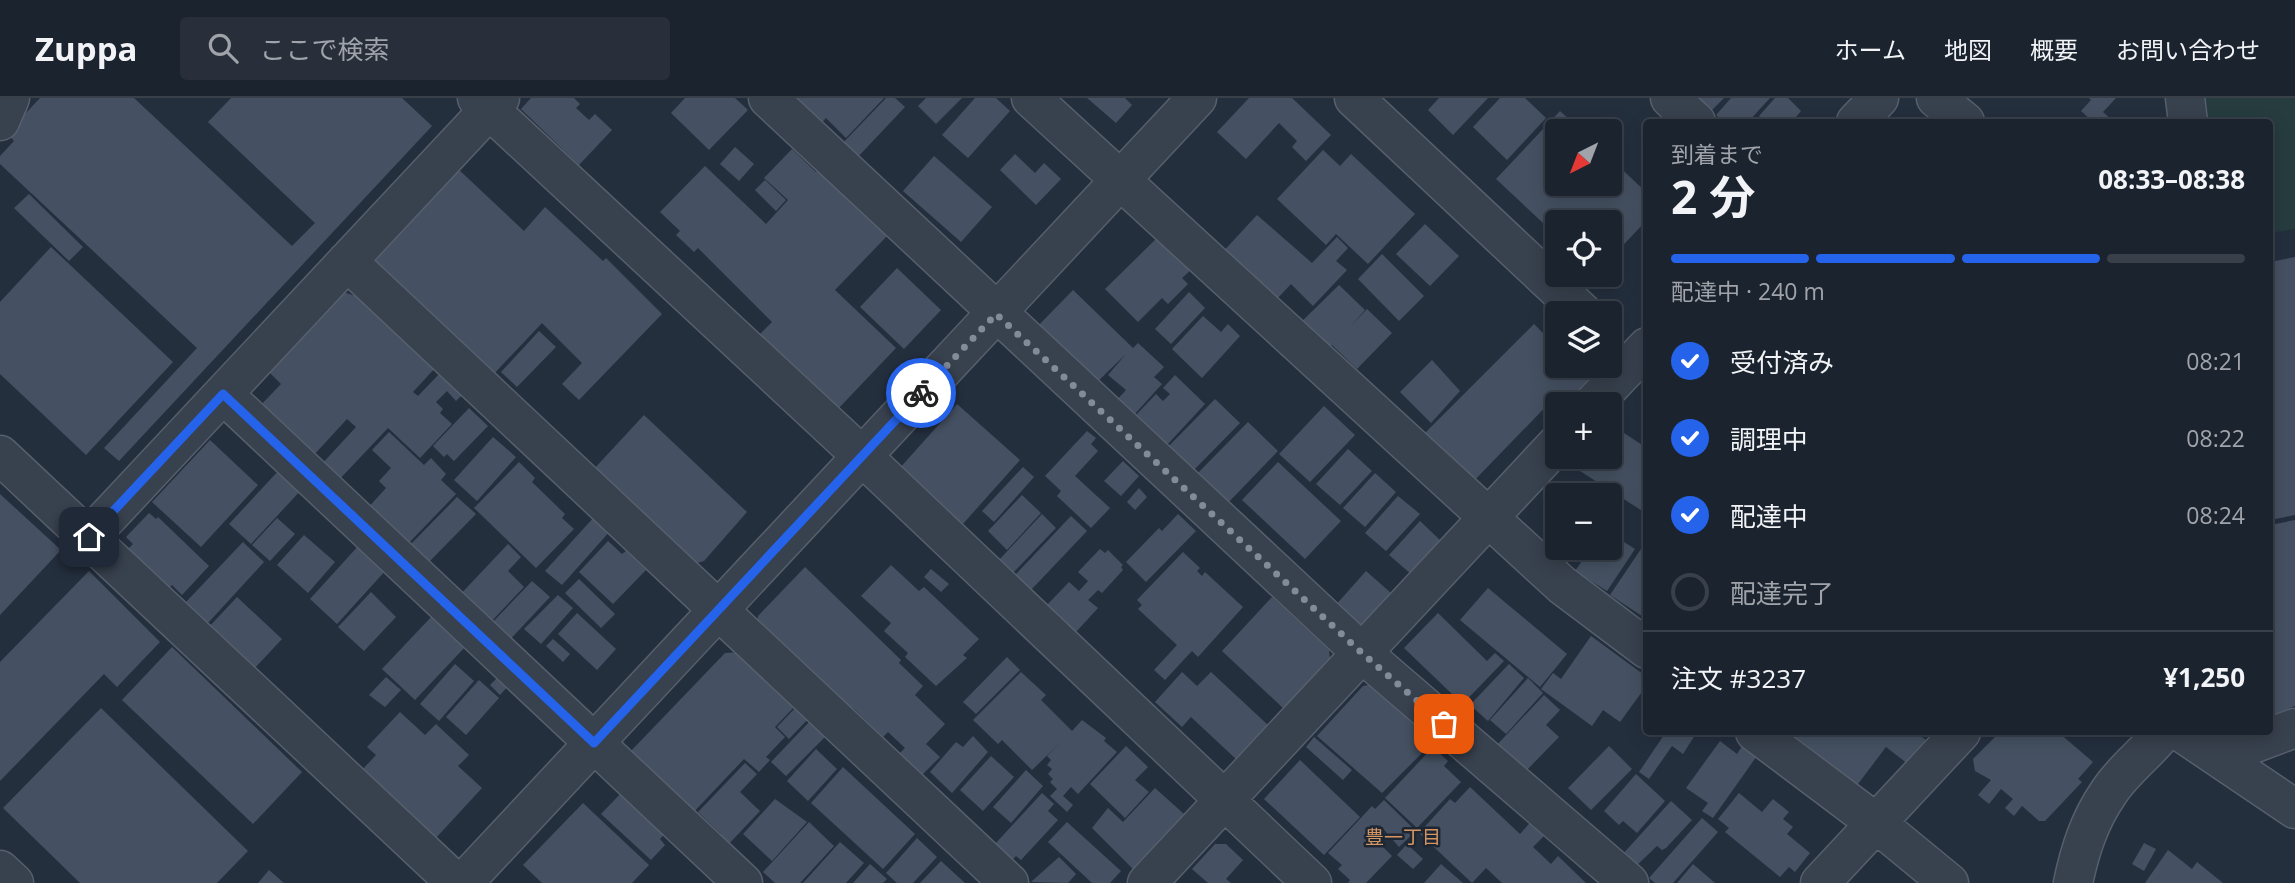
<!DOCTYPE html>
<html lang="ja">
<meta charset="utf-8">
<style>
:root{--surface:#1b232e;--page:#282f3a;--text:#f1f3f6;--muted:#a0a4aa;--line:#39404a;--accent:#2563eb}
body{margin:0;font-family:"Open Sans","Noto Sans JP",sans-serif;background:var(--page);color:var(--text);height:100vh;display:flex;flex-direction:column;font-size:26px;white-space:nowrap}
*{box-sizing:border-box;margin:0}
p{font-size:23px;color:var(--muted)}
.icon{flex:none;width:38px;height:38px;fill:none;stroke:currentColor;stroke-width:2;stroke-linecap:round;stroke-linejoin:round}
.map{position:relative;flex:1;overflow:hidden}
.panel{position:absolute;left:1643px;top:21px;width:630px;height:616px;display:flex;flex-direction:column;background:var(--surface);border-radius:7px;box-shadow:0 4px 18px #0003,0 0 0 2px var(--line)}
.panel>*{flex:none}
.needle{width:46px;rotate:222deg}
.controls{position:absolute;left:1545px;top:21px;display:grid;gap:14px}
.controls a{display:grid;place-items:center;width:77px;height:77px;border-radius:7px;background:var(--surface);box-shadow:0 4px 18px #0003,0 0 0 2px var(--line);font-size:35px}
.pin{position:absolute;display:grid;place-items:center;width:60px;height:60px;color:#fff;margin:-30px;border-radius:14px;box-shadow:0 4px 10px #0006}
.courier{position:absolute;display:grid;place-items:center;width:70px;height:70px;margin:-35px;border:5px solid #2563eb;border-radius:50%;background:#fff;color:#222;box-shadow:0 2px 9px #0007}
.head em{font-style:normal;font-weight:700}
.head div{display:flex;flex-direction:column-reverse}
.head{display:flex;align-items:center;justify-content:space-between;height:119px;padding:0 28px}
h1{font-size:46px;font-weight:700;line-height:52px}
.bar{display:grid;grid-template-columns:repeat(4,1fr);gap:10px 7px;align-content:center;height:84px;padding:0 28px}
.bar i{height:9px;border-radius:5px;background:var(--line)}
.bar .active{background:var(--accent)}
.bar p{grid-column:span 4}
.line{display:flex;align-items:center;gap:18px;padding:0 28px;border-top:2px solid var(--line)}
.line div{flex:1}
ol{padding:0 28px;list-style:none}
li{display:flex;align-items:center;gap:21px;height:77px}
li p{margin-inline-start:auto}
li .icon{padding:7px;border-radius:50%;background:var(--accent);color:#fff;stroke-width:4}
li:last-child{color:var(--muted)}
li i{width:38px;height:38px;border:4px solid var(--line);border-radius:50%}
header{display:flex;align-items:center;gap:42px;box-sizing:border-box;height:98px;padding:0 35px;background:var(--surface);border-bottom:2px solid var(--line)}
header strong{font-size:33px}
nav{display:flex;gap:38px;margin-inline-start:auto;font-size:24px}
.search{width:490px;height:63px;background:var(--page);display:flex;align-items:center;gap:18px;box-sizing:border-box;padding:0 24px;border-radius:7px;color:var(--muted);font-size:26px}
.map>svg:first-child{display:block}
.green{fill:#263c3f}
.building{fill:#455162}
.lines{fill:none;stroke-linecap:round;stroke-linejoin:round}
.minor-casing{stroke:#565f6c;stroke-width:41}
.minor{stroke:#38414e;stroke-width:38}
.done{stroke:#828b98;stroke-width:7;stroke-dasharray:0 12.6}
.route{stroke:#2563eb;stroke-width:9}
.labels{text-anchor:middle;stroke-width:5;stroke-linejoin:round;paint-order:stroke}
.neighbourhood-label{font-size:19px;fill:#d59563;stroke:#1d2633}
</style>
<header>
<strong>Zuppa</strong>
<div class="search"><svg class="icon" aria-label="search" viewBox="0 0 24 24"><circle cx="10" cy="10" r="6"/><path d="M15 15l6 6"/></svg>ここで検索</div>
<nav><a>ホーム</a><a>地図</a><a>概要</a><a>お問い合わせ</a></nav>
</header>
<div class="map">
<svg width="2295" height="785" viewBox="0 0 2295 785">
<rect width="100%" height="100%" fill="#242f3e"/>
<path class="green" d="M2202,0H2295V131L2270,135V24H2207Z"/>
<path class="building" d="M40,0H134L292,148L315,125L208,24L231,0H402L432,28L119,363L104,350L197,250L0,66V58L14,43L7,35Z
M531,0H574L580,6L576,10L589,22L595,16L612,32L579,67L521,11Z
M685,0H735L748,12L709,52L671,15Z
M786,0H884L846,40L826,20L817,30Z
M886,0H895L905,9L855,62L840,48Z
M926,0H962L936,26L918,8Z
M975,0H996L1010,13L968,60L942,37Z
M1087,0H1125L1132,7L1116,25Z
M1249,0H1292L1331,37L1306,63L1292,49L1297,43L1279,25L1246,61L1217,34Z
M1439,0H1488L1453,37L1428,12Z
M1500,0H1525L1546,20L1507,62L1473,29Z
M1697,0H1724L1709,15Z
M1731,0H1770L1748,24H1724L1716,17Z
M1775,0H1788L1801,13L1796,19L1802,24H1766L1759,18Z
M2089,0H2116L2103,14L2114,24H2093L2081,13L2091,2Z
M1560,13L1582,33H1558V86H1610V60L1647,95V122L1610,161V124H1558V139L1496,81Z
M735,49L754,66L739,83L720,66Z
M792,51L816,74L820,70L889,136L835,192L896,250L837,312L759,237L772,224L698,150L694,154L676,137L680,133L660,114L705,68L766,126L788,102L764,80Z
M1323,52L1340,68L1351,56L1415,116L1368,166L1336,136L1326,147L1277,101Z
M1015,56L1035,75L1044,65L1061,81L1036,107L1000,72Z
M934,58L992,109L961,144L903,93Z
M456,69L524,133L545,109L603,163L606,160L662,216L579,302L562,286L582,265L542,225L489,281L373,172V159Z
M765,82L786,102L776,113L755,92Z
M29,96L83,149L69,163L14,110Z
M1257,117L1312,165L1337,139L1348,150L1336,163L1347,172L1313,208L1291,186L1275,203L1220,157Z
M1425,126L1459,158L1430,188L1396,156Z
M1159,138L1192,171L1182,180L1188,186L1168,206L1162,200L1138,224L1105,191Z
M51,149L173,264L86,357L0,276V204Z
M1382,156L1424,198L1399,223L1358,181Z
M2295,159V417L2270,422V164Z
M897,170L941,212L904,251L860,209Z
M1339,187L1365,212L1349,230L1367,211L1392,235L1357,271L1332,247L1323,257L1294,231Z
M1073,192L1133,250L1138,245L1164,269L1154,279L1162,286L1133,318L1116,303L1126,292L1108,277L1126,256L1092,289L1034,232Z
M343,194L362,200L435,270L413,294L418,298L443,272L466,293L456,303L447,293L436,304L443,311L440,315L452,326L420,360L388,330L337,384L320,368L356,329L347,321L312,359L259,309L281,286L268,273Z
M1189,194L1205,210L1171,246L1155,231Z
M1203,218L1221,234L1228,226L1240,238L1202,280L1172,251Z
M1534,226L1558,250V268H1576L1585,277L1589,290L1574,305L1561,293L1467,390L1418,342Z
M539,233L556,249L517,289L501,274Z
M1432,262L1460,293L1431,325L1400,294Z
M1175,277L1205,306L1166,348L1135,318L1156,296L1163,303L1170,296L1163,290Z
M1215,301L1240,325L1190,376L1165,352Z
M957,306L1020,362L962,427L899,371Z
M1324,308L1355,337L1310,384L1279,356Z
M469,310L488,328L454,363L447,356L444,359L433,348Z
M644,317L747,414L704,463L694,466L593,372Z
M1248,324L1278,353L1223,410L1192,381Z
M1610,326L1647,350V416L1580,373L1589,359H1610Z
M1087,333L1096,340L1091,346L1098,353L1075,378L1110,410L1091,430L1057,398L1061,393L1045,378Z
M389,334L424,367L431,360L446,376L441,382L456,396L405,449L366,412L386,390L379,383L391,370L372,352Z
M493,339L516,359L477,403L454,382Z
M210,342L258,387L201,449L152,404Z
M1348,351L1372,373L1340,407L1316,386Z
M1123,363L1139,378L1121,398L1104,383Z
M519,364L535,380L532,384L565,416L562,420L574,431L536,470L474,410Z
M1278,364L1341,423L1305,461L1242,402Z
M1023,369L1034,379L994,424L982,413Z
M281,370L303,390L251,446L229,426Z
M1375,375L1396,394L1365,429L1343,410Z
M1139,390L1147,399L1135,412L1127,404Z
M0,396L61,452L0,517Z
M1022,397L1041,415L1007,452L988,433Z
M1398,398L1420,416L1386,453L1365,435Z
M457,399L476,416L429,464L411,446Z
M149,415L156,421L158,419L209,468L182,497L172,487L169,490L127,452L133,446L126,439Z
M1042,416L1056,430L1012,476L998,463Z
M1178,416L1196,433L1146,484L1126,464L1159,430L1162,433Z
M595,418L611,432L562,487L545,473Z
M1071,418L1087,433L1031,492L1015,477Z
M277,420L295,436L270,463L252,447Z
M2295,422V608L2270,618V580L2273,579L2270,561V427Z
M1420,423L1441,443L1411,476L1389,457Z
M1610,435L1635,451L1607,493L1575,473L1591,450H1610Z
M304,437L335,464L308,495L277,467Z
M1647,442V511L1642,518L1610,497Z
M608,443L622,456L626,453L646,472L613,506L579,474Z
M243,444L264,464L208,525L186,504Z
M360,446L387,471L337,526L310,501Z
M508,446L521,459L508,473L524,489L487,528L457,500Z
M1100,451L1105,455L1108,452L1123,467L1121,469L1123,472L1102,495L1098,492L1088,502L1098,510L1076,534L1047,507L1069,484L1079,493L1088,483L1078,474Z
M1183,454L1200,470L1197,473L1202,478L1205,474L1243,509L1198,559L1192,553L1165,582L1154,572L1177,547L1138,511L1142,507L1137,502Z
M891,467L919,493L924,489L979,541L963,557L967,560L936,588L905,559L908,555L884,533L891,525L861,498Z
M805,469L901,562L899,565L923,588L915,597L945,626L926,646L940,659L919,680L897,658L905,650L888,634L883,639L853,610L848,617L756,531L758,518Z
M931,471L949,486L941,494L924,479Z
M89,473L160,544L117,589L104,576L0,683V564Z
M1366,473L1391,495L1358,531L1334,509Z
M579,481L615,516L601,530L565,495Z
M532,483L550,499L506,546L488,529Z
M1488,490L1567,556L1540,589L1460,522Z
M371,494L396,519L364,553L338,529Z
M558,497L573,510L541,546L524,531Z
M237,499L282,541L253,572L208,530Z
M1272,499L1329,552L1330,562L1283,610L1222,553Z
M577,515L616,551L597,572L558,536Z
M1438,515L1487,563L1495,555L1504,563L1452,617L1444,609L1454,598L1404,550Z
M433,517L466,548L415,602L382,571Z
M1591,538L1647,579V587L1620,624L1603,612L1592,628L1541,591L1553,575L1561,581Z
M553,541L570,556L563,564L546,548Z
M172,549L302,674L253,726L122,602Z
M743,554L797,606L775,629L785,639L766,659L770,662L759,674L744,661L689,719L629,655L725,555Z
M1007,559L1020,572L976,616L963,604Z
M455,566L474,583L439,623L420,606Z
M1509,566L1524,580L1488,623L1470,607Z
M1021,574L1046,597L1041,602L1072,633L1082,622L1106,640L1104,643L1117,654L1078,696L1071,689L1063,698L1073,707L1067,714L1050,698L1057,691L1050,684L1053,681L1048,676L1052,671L1047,667L1051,662L1047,658L1060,645L1032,672L1002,642L998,646L973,622Z
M1182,574L1197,588L1211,574L1268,627L1237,662L1191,619L1182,629L1155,604Z
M500,577L510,586L500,597L490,587Z
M386,579L401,592L385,609L369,597Z
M1528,580L1543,595L1506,636L1490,622Z
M479,582L499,600L466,637L446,619Z
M1374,586L1436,641L1382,695L1317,638L1363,588Z
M1544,597L1560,612L1546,627L1559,639L1522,677L1494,650Z
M798,607L810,619L789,641L777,629Z
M101,610L248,753L217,785H80L3,710Z
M400,614L425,637L436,626L469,657L458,668L482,690L435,741L361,673L376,657L367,649Z
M811,622L827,637L786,678L771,664Z
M1666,634H1697L1683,656L1672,648L1649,681L1639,674Z
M1781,634H1915L1926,642L1908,666L1886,649L1855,690Z
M2000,634H2058L2093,664L2078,681L2082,684L2045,723H2039L2022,708L2014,718L2005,710L2013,701L2001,691L1989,706L1978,697L1991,682L1975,673L1973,661Z
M973,638L988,654L952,695L930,674L956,644L963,649Z
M1314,639L1352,672L1343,682L1306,649Z
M1720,643L1737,656L1745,644L1759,655L1713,720L1702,713L1708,705L1686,690Z
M1126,648L1148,669L1135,682L1149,694L1125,720L1090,686Z
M1609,648L1632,671L1591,712L1568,690Z
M1433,649L1448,663L1444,668L1461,684L1417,730L1385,700Z
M816,651L837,671L808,703L787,683Z
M991,658L1014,679L983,713L960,692Z
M1300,662L1360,719L1324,757L1264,701Z
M745,665L757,676L740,694L760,713L726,749L716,741L721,736L698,714Z
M843,669L915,736L883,771L811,705Z
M1026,672L1043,688L1011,725L993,709Z
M1636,676L1665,703L1637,735L1623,723L1619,727L1604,713Z
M1470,689L1520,736L1534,720L1549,733L1533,749L1551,766L1558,758L1586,785H1502L1486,770L1472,785L1419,735L1450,701L1455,705Z
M1155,690L1184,716L1133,771L1092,730L1108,710L1123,724Z
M624,692L667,733L660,741L665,747L651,762L601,716Z
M1042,695L1054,706L1048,713L1058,722L1021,762L1016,758L1012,762L995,746Z
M1739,695L1762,714L1773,701L1789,714L1783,721L1793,729L1787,736L1810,755L1795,774L1789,769L1780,779L1725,734L1729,730L1718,721Z
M775,701L807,724L772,763L743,736Z
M1384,702L1416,733L1399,749L1380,727L1371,737L1392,758L1366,785H1348L1350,782L1338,771L1342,767L1328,755L1372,708L1375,711Z
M1671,703L1692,722L1666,750L1662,752L1657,748L1634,770L1621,758Z
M583,705L649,767L632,785H542L523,767Z
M1702,720L1718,734L1673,785H1655L1649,780Z
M809,724L834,748L800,785H775L763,774Z
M1067,724L1121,773L1110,785H1092L1048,744Z
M917,740L937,759L913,785H897L886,775Z
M840,744L864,765L846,785H803Z
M2144,745L2156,751L2144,773L2132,766Z
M1215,746H1226L1243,762L1226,781L1231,785H1208L1192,771Z
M1407,746L1423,761L1413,771L1397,757Z
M2168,752L2192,771L2197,764L2223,785H2145Z
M1059,759L1076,776L1068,785L1031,784Z
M941,763L965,785H920Z
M870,766L887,781L883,785H853Z
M1441,766L1463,785H1424Z
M1693,766L1715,785H1677Z
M269,772L284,785H258Z"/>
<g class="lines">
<defs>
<path id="minor" d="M477,0L862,358L1312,785
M768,0L1362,555L1629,785
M1031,0L1562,487L1647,551
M1354,0L1583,215
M1670,0L1696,24
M1936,0L1965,24
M2185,0L2188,24
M0,23L10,0
M1856,24L1879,0
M347,163L1009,785
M223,296L743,785
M1593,306L1647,249
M0,357L456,785
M89,439L500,0
M1755,634L1876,725L1949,785
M2181,634L2295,711
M2218,659L2295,630
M0,772L14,785
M463,785L1197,0
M1147,785L1558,345
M1820,785L1961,634
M2073,785C2080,752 2089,723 2109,694C2123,672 2147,655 2163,634"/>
</defs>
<use href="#minor" class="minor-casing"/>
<use href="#minor" class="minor"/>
</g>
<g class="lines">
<path class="done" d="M921,295L996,216L1362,555L1444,626"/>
<path class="route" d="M89,439L223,296L594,645L921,295"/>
</g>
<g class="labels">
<g class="neighbourhood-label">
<text x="1403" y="746">豊一丁目</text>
</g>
</g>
</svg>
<div class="controls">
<a><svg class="needle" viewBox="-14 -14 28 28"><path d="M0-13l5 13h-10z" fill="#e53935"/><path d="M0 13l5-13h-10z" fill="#a0a4aa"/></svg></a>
<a><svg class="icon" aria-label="locate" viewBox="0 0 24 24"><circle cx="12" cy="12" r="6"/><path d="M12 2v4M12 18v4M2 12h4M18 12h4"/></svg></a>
<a><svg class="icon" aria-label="layers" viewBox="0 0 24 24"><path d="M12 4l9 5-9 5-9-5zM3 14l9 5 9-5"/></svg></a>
<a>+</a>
<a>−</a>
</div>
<div class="pin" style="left:1444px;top:626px;background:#ea580c"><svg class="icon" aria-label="bag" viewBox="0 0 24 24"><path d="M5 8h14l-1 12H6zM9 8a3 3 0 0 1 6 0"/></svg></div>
<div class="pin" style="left:89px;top:439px;background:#1f2937"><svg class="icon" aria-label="home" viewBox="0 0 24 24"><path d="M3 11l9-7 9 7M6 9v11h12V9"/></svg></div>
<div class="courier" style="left:921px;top:295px"><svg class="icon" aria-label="bike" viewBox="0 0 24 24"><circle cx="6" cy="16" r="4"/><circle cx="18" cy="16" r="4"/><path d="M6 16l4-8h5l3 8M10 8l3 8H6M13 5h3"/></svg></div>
<section class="panel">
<div class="head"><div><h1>2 分</h1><p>到着まで</p></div><em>08:33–08:38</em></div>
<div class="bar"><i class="active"></i><i class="active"></i><i class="active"></i><i></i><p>配達中 · 240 m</p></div>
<ol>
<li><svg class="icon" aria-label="check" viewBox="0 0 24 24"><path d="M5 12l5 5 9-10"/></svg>受付済み<p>08:21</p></li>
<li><svg class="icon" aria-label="check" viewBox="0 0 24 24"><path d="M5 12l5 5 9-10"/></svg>調理中<p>08:22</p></li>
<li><svg class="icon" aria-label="check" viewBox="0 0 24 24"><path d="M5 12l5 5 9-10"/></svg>配達中<p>08:24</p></li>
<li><i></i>配達完了</li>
</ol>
<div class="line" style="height:91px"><div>注文 #3237</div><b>¥1,250</b></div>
</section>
</div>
